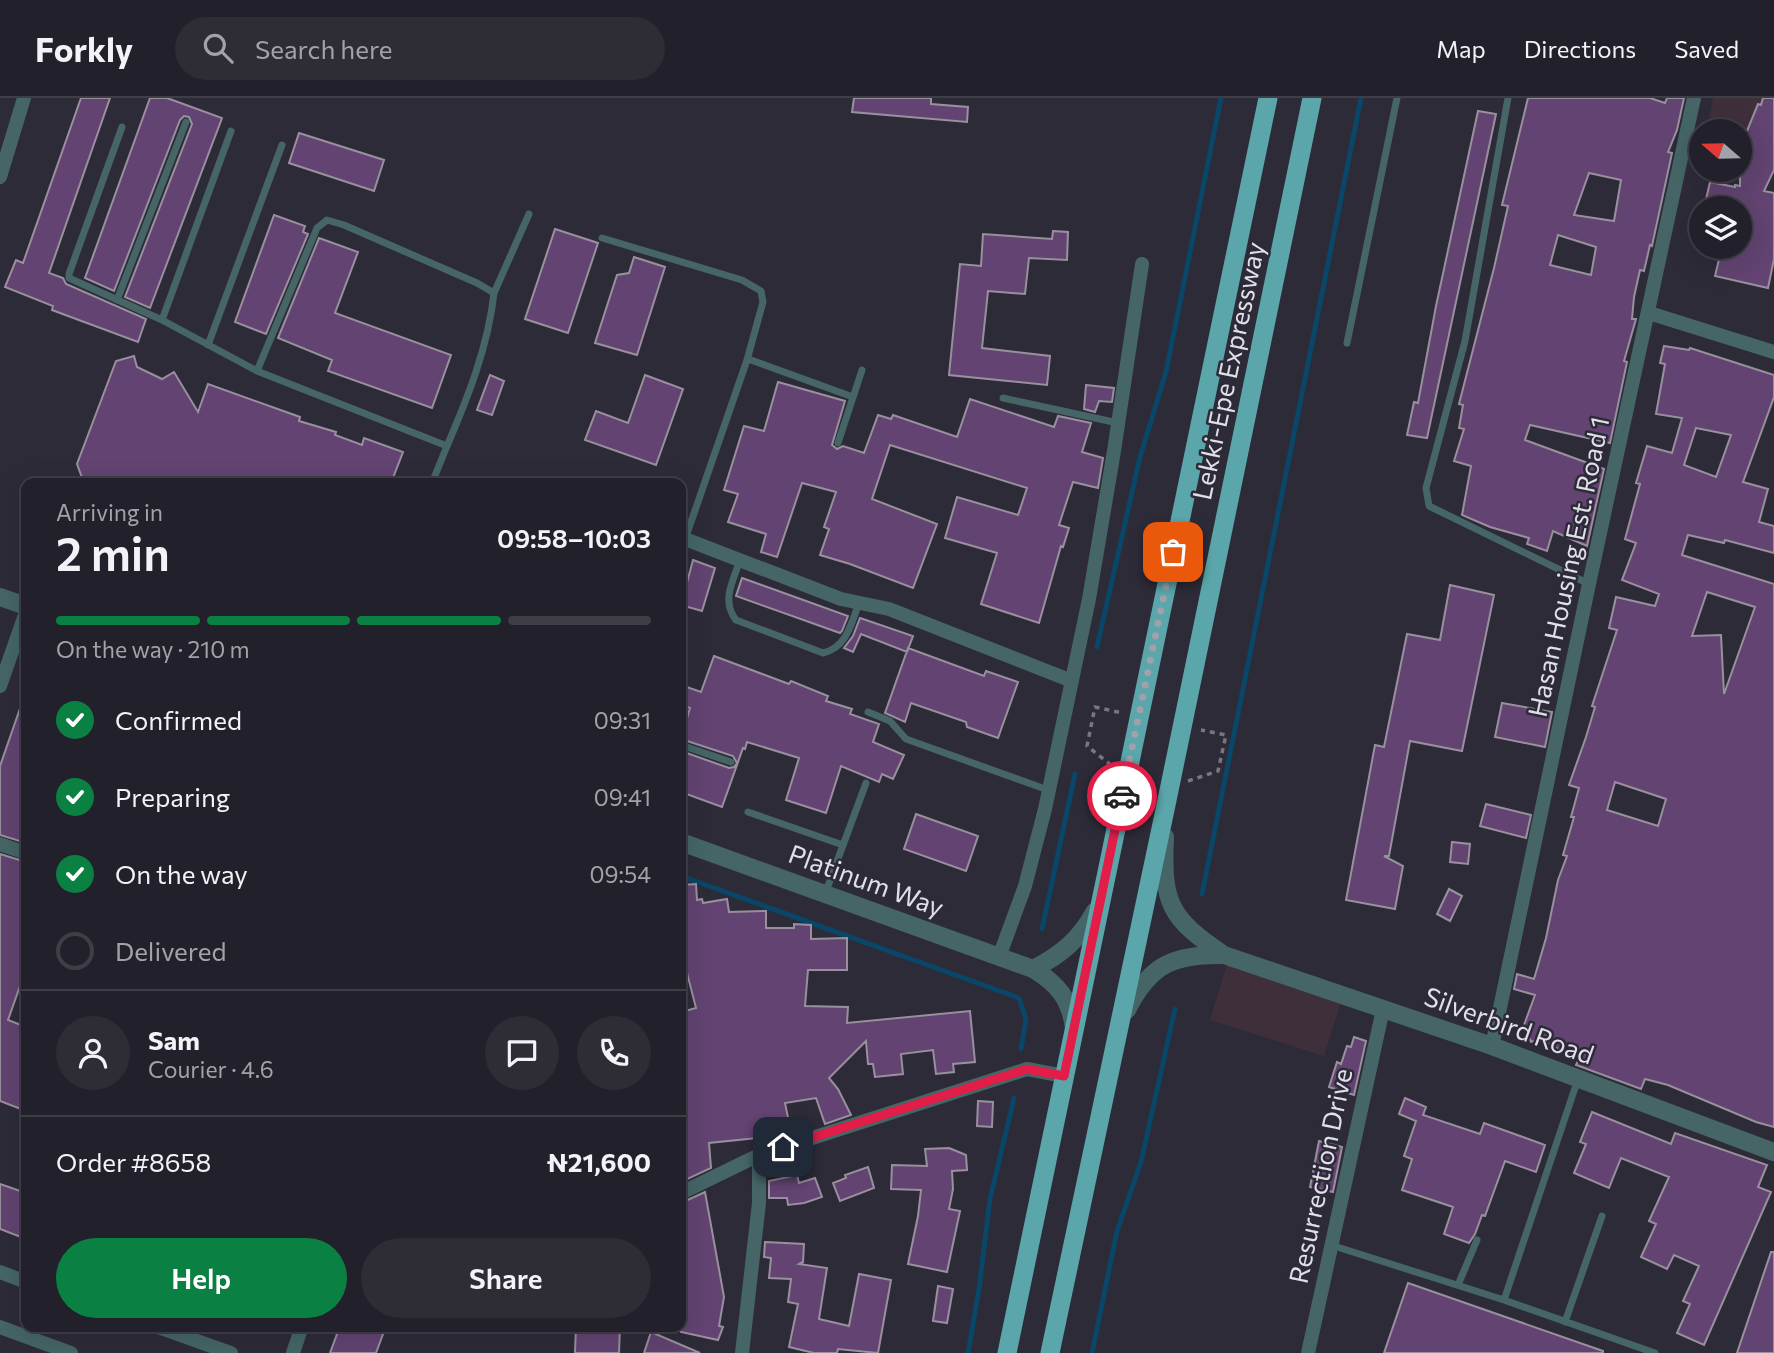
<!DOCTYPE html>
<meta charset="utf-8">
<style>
:root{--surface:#22202a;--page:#2e2d36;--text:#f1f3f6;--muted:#a2a3a8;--line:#3f3e47;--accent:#0b8043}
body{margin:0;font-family:Commissioner,sans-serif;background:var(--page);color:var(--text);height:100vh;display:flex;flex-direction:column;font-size:26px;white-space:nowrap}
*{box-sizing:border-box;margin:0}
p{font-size:23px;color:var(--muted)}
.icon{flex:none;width:38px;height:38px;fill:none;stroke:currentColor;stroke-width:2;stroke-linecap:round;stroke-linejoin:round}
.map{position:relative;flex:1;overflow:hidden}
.side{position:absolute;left:21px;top:380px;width:665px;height:854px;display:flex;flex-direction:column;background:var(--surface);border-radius:14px;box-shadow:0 7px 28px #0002,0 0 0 2px var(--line)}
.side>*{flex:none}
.needle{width:46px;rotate:290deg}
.buttons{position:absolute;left:1689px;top:21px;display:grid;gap:14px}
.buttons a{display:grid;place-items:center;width:63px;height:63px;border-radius:50%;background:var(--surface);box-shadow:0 7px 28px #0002,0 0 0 2px var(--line);font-size:35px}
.pin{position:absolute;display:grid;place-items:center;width:60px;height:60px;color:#fff;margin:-30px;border-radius:14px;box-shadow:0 4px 10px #0006}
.courier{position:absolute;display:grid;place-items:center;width:70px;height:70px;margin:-35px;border:5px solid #e11d48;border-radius:50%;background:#fff;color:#222;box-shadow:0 2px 9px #0007}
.overview em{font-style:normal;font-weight:600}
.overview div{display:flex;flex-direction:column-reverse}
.overview{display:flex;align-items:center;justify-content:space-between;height:119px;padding:0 35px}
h1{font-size:46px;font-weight:600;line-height:52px}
.bar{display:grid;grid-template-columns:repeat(4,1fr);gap:10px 7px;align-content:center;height:84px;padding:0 35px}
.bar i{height:9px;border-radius:5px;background:var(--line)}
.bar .active{background:var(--accent)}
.bar p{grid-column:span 4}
.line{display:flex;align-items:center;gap:18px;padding:0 35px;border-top:2px solid var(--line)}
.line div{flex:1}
.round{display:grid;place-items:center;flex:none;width:74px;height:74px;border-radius:37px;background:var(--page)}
ol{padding:0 35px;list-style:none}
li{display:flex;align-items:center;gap:21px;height:77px}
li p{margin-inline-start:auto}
li .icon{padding:7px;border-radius:50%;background:var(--accent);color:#fff;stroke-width:4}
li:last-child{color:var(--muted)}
li i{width:38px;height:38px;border:4px solid var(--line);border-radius:50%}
.button{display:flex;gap:14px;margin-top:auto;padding:14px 35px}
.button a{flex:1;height:80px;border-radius:42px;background:var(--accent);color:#fff;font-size:28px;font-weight:600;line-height:80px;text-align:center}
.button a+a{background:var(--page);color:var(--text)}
header{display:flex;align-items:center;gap:42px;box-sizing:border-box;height:98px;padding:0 35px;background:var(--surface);border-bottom:2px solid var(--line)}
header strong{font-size:33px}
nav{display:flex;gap:38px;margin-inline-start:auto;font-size:24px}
.search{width:490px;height:63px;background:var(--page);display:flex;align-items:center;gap:18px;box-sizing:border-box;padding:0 24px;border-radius:38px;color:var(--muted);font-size:26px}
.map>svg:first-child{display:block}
.commercial{fill:#3f2f3b}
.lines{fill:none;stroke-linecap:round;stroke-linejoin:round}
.stream{stroke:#094668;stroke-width:5}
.building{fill:#624371;stroke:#99909e;stroke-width:2;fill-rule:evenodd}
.path{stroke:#787681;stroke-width:3.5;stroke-dasharray:5 5;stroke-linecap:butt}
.service{stroke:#456566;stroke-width:7}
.minor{stroke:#456566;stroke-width:14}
.tertiary{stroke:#456566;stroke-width:18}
.trunk{stroke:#5aa6aa;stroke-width:19}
.done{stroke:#a2a1ab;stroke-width:7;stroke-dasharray:0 12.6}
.route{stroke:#e11d48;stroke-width:9}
.labels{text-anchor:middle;stroke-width:5;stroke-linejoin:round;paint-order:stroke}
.street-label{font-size:26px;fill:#e1e0e9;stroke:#2d2b38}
</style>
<header>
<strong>Forkly</strong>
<div class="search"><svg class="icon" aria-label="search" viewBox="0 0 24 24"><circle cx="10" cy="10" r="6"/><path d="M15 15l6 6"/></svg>Search here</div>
<nav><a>Map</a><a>Directions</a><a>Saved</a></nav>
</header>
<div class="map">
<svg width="1774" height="1255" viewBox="0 0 1774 1255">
<rect width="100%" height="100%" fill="#2d2b38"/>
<path class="commercial" d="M1713,0H1774V68L1740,54V33H1707Z
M1227,866L1342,901L1324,958L1210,922Z"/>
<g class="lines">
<path class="stream" d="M1097,549L1140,359L1166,274L1221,0
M681,778L1019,900L1026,921L1021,951
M1202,796L1361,0
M1042,831L1075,676
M968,1255L979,1191L990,1101L1014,1000
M1092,1255L1117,1133L1141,1064L1175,911"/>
</g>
<path class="building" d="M81,0H110L49,175L63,180L66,186L146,221L138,244L52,212L53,208L5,189L16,162L23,165Z
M150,0H167L222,20L150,210L125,199L192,26L189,19L184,18L180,22L114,193L85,180Z
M854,0H931V6L968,9L967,24L852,14Z
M1528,0H1650L1665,5L1667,0H1684L1677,32L1668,54L1672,55L1652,148L1650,147L1644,173L1640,172L1634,199L1632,221H1636L1624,263L1627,264L1610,345L1530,327L1525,342L1604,371L1587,448L1553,433L1547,453L1527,446L1529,440L1490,429L1462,417L1471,368L1454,363L1464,331L1459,330L1463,307L1459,306L1494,170L1508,108L1502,107ZM1589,75L1621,82L1614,123L1574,117ZM1558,137L1596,149L1591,177L1550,167Z
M1763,0H1774V72L1764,93L1774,95V161L1768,190L1715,178L1722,149H1740V110H1704L1710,84L1735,89V87L1740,88V69L1747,53L1740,50L1758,6L1761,7Z
M1478,13L1496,16L1427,340L1407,337L1414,304L1418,305L1436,208Z
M299,35L384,62L374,93L289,65Z
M274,117L305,128L303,134L308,136L266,236L235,224Z
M555,131L598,145L568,235L525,221Z
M1053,133L1068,134L1067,162L1029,160L1025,196L988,193L982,250L1050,258L1047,287L949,277L960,166L981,168L983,136L1052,141Z
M319,140L358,154L335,215L451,257L432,310L328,273L332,262L278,240Z
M634,159L665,169L637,257L595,245L617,177L629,175Z
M1664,248L1689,252L1690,250L1774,277V299L1743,384L1768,391L1759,424L1774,428V455L1725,442L1724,445L1688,437L1682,457L1774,486V1029L1756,1024L1668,987L1645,981L1641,991L1576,967L1579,961L1538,941L1531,944L1524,927L1535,897L1514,891L1517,876L1534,881L1546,840L1558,782L1567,758L1563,757L1574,719H1571L1579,690L1569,687L1586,639L1595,609L1592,608L1617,532L1609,530L1616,499L1655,508L1659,496L1622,482L1636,445L1625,441L1640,386L1636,385L1647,348L1672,355L1682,320L1656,316L1665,266L1660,265ZM1696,330L1731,337L1716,379L1684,367ZM1707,494L1755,509L1724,596L1721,537L1692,538ZM1615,684L1666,701L1658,728L1607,712Z
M134,258L137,269L162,281L174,274L198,314L208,286L300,319L299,323L336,334L335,337L362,347L364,340L403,354L391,385H84L77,366L116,263Z
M490,277L504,283L492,317L477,312Z
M645,277L683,291L656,367L585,342L596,313L628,325Z
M778,284L845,303L832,347L837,351L843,348L864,355L878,317L891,321L893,317L957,339L970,301L1054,329L1058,318L1091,325L1082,354L1103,360L1098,390L1073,384L1059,427L1069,430L1063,449L1061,448L1039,525L981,506L997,455L945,440L957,399L1018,417L1027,390L890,347L872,401L937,426L913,490L850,466L820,457L829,431L824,429L836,394L802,385L777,459L761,454L766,436L728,424L738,396L724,392L744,328L764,333Z
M1086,287L1114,290L1112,304L1099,303L1095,314L1084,311Z
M693,462L715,470L702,513L681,507Z
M742,480L848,518L842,533L840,535L736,498Z
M1450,487L1494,497L1462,653L1410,643L1389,758H1384L1403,768L1395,811L1346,802L1375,647L1384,649L1407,536L1440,542Z
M860,520L913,538L907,554L861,536L853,554L844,550L853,538Z
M908,550L984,578L986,573L1018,584L998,640L967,629L966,624L911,605L905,624L885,615Z
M714,558L789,586L791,583L828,598L826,603L852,611L850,616L879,626L873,644L904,657L893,681L882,676L879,684L841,668L826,715L786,702L799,660L747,644L745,651L743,650L722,709L681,694V653L729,670L734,669L737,665L733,658L681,641L690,610L681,607V587L701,594Z
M24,599H26V745L0,737V668Z
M1502,605L1552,614L1545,649L1495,639Z
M1486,706L1531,717L1526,740L1480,728Z
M916,716L978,738L966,773L904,751Z
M1452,744L1470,746L1468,766L1450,764Z
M0,756L26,764V871L8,922L26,929V1013L0,1003Z
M696,786L697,802L702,801L703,805L727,801L729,814L766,813V830H794V826L811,827V841L847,840V872H808L805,908L848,909L847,925L970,913L975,964L953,966L954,974L936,976L933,952L901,956L903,976L875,979L873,966H868L866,943L829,980L838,991L851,1017L825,1026L816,1000L785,1005L791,1034L772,1037L773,1042L758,1047L757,1040L709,1045L711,1070L681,1084V914L696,910L685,867L681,868V787Z
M1449,791L1462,798L1450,823L1437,816Z
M1354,939L1366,943L1354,997L1329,989L1337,964L1341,966L1347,948L1351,949Z
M1405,1000L1426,1009L1423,1017L1480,1036L1484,1025L1545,1047L1536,1074L1505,1063L1485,1118L1482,1117L1475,1136L1469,1145L1444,1136L1453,1109L1402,1092L1412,1061L1404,1058L1416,1023L1399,1016Z
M978,1003L993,1004L992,1029L977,1028Z
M1592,1014L1671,1046L1675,1035L1767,1067L1758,1089L1771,1094L1704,1247L1677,1235L1690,1206L1683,1203L1699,1168L1674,1157L1667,1171L1641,1159L1656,1126L1649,1123L1669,1079L1621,1060L1609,1090L1574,1075L1586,1046L1580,1044Z
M1319,1043L1342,1049L1333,1094L1310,1089Z
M949,1050L966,1057L967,1072L952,1073L953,1091L949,1111L960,1113L947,1174L908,1166L918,1118L921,1092L891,1091L892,1067L927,1068L925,1051Z
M868,1069L874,1090L840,1103L833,1085L846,1080L845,1077Z
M797,1077L799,1085L815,1080L822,1099L804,1105L788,1107L787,1100H769V1083Z
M0,1086L26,1095V1141L0,1131Z
M705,1094L724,1199L719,1228L723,1229L718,1242L681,1234V1105Z
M765,1144L804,1146L803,1164L799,1166L827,1170L819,1221L849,1228L859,1176L891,1182L878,1255L838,1251L837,1255H814L789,1249L798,1206L788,1204L791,1181L769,1180L771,1160L764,1159Z
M1771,1154H1774V1255H1737Z
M1408,1185L1603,1253V1255H1384Z
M938,1188L953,1191L947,1225L933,1223Z
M340,1228H386L376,1255H330Z
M576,1228H620L619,1255H575Z
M651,1234L700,1255H644Z"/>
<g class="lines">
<path class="path" d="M1111,667L1087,648L1095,609L1122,615
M1188,683L1218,673L1226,637L1201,632"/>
<path class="service" d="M1508,0L1465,243L1426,390L1429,408L1589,486
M122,29L69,176V180L162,222L257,273L447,348L432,385
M602,140L742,182L761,193L763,204L747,262
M494,195L529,116
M117,202L186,24
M162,222L231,33
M1347,245L1397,0
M208,247L282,47
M257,273L317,130L327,122L344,127L477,185L494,195C488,249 468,299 447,348
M1003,300L1118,325
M838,345L862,272
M681,453L747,262H751L853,299
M740,462C733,483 721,503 736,522L823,555C847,549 851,526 859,505
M868,614L890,623L906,641L1048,692
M681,647L731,664
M748,714L843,747
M825,796L866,685
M1578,981L1504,1202L1655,1255
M1331,1147L1504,1202
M1458,1187L1477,1142
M1565,1224L1602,1118"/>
<path class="minor" d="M0,79L24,0
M1649,215L1774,254
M685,441L841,501L889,511L1072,583
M0,588L26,514
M0,746L26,755
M999,859L1025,788L1045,711L1089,501L1114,353L1142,166
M1492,948L1589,486L1694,0
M681,1095L759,1057L1027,971L1064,978
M0,1174L26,1184
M155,1228L231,1255
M0,1229L71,1255
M293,1255L302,1228
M742,1255L759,1105V1057
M1308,1255L1383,911"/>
<path class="tertiary" d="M0,499L26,508
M1165,739C1162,805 1169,820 1224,857L1492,948L1774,1054
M681,744L1033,871C1058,886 1070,901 1074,930
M1033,871C1061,857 1080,841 1095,813
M1127,912C1150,866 1174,856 1224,857"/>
<path class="trunk" d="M1007,1255L1268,0
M1050,1255L1166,707L1312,0"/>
</g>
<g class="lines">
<path class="done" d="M1122,698L1173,454"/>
<path class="route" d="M783,1049L1027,971L1064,978L1122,698"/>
</g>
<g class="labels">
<g class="street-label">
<text transform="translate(1229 273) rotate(-78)" y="9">Lekki-Epe Expressway</text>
<text transform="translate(1569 469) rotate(-78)" y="9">Hasan Housing Est. Road 1</text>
<text transform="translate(866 783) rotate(20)" y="9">Platinum Way</text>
<text transform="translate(1509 928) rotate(20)" y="9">Silverbird Road</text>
<text transform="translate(1321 1078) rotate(-78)" y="9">Resurrection Drive</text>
</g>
</g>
</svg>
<div class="buttons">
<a><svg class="needle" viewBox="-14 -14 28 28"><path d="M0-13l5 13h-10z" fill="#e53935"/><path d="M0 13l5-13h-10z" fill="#a2a3a8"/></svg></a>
<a><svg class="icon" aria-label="layers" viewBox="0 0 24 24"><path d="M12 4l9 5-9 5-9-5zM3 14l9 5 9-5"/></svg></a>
</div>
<div class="pin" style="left:1173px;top:454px;background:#ea580c"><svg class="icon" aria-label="bag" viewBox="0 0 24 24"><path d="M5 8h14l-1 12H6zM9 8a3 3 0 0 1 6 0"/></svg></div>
<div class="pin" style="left:783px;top:1049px;background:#1f2937"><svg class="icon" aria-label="home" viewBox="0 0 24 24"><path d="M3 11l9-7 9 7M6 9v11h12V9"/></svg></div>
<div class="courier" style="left:1122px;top:698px"><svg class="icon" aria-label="car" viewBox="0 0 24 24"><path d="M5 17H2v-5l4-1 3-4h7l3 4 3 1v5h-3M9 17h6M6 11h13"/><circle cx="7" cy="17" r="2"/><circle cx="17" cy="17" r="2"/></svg></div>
<section class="side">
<div class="overview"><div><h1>2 min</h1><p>Arriving in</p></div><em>09:58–10:03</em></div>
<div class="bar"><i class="active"></i><i class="active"></i><i class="active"></i><i></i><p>On the way · 210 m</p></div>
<ol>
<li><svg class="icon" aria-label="check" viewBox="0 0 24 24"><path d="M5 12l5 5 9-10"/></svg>Confirmed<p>09:31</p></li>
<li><svg class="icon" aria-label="check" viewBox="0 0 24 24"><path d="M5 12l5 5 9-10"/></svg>Preparing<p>09:41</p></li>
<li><svg class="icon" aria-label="check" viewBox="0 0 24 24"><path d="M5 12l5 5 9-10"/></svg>On the way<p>09:54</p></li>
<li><i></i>Delivered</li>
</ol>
<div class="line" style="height:126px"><a class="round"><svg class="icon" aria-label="person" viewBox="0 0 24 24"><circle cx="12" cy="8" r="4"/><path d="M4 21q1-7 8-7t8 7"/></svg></a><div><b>Sam</b><p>Courier · 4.6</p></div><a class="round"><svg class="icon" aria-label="chat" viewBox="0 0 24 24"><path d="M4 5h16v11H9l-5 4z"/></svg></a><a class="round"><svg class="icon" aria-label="phone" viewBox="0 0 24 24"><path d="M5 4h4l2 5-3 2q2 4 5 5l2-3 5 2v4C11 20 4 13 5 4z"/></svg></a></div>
<div class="line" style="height:91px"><div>Order #8658</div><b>₦21,600</b></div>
<div class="button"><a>Help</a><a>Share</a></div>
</section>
</div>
